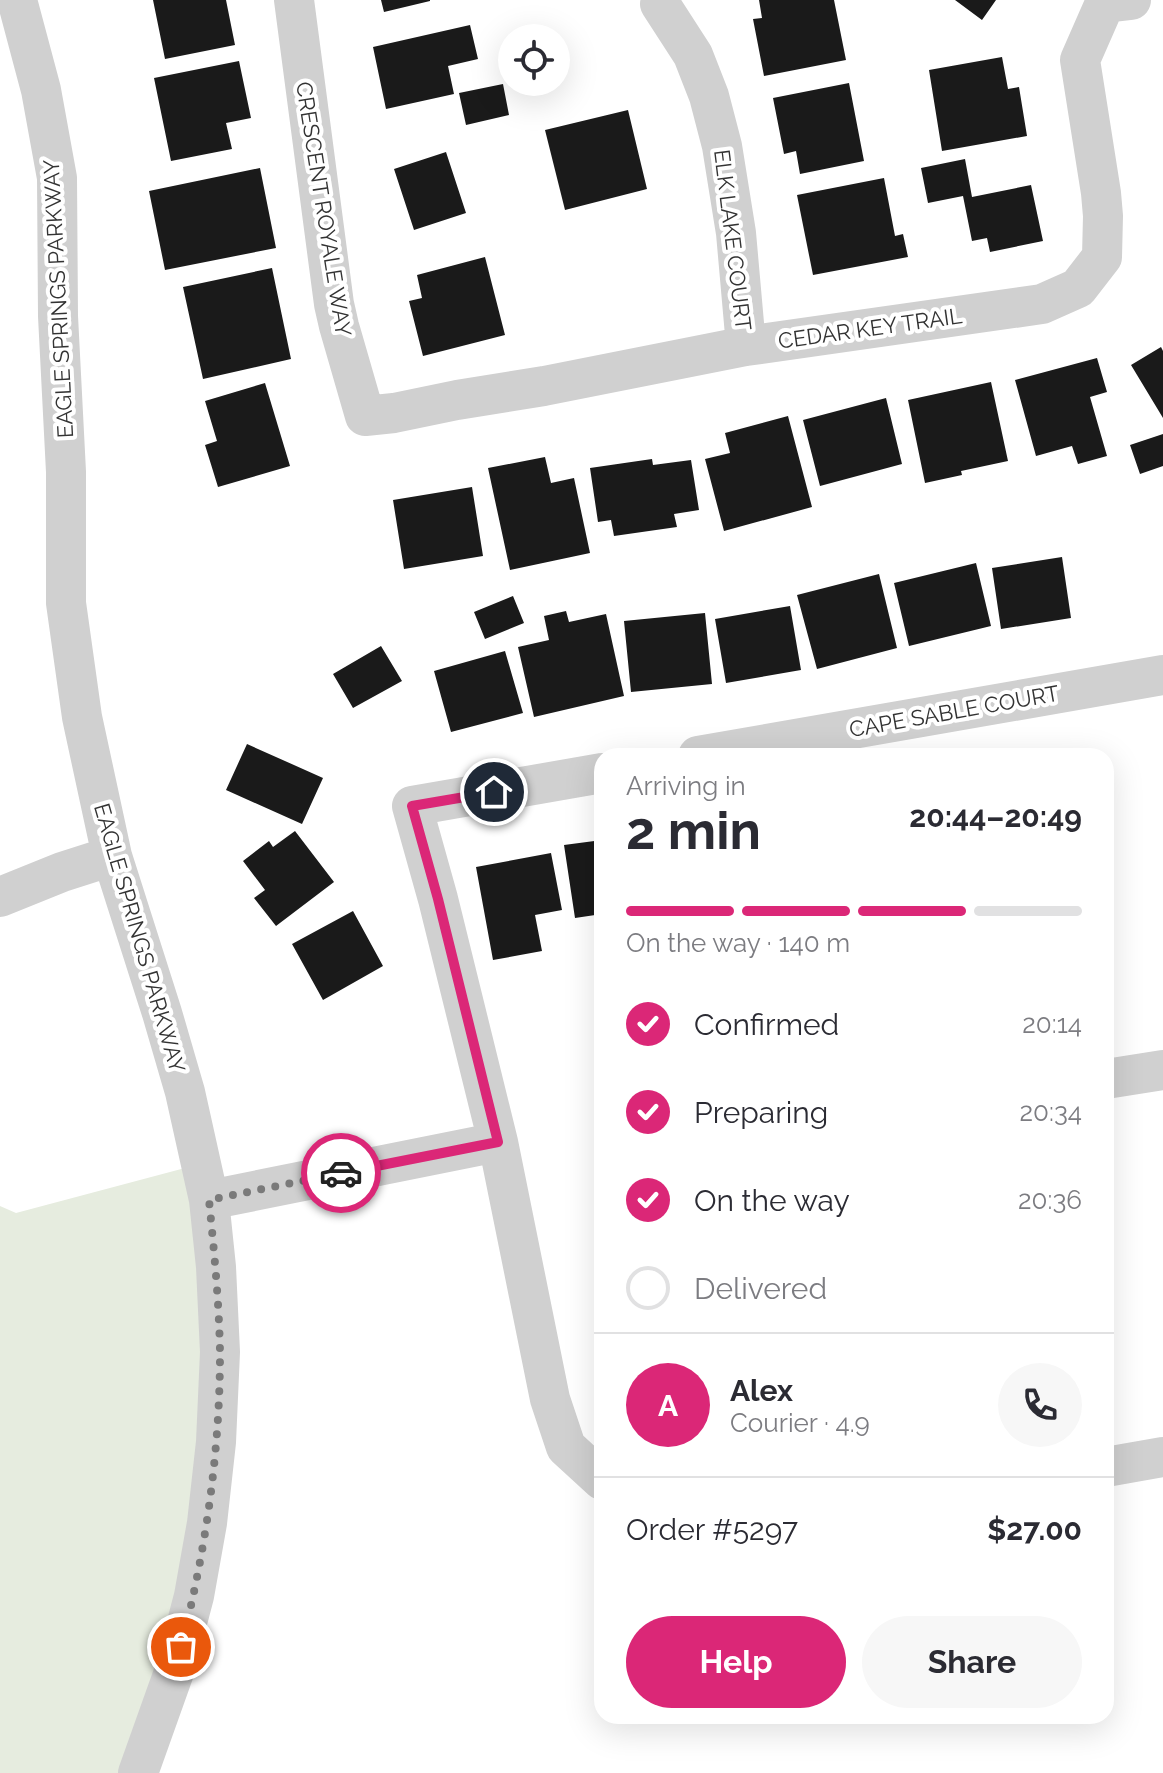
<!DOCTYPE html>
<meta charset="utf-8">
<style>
:root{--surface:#fff;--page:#f7f7f7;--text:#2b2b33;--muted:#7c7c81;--line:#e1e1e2;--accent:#db2777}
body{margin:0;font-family:Raleway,sans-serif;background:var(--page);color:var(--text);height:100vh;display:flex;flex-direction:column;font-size:30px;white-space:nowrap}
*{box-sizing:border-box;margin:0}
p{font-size:26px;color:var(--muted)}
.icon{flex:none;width:44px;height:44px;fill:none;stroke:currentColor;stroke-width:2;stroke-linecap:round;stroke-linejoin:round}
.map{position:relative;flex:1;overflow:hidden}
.drawer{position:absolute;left:594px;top:748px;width:520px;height:976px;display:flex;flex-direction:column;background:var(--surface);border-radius:24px;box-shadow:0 8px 32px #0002}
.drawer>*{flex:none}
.buttons{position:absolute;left:498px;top:24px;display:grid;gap:16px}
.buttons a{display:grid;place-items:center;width:72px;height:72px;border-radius:50%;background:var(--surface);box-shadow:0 8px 32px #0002;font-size:40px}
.pin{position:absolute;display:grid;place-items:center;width:68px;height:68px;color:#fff;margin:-34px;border:4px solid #fff;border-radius:50%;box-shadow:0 2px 8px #0007}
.courier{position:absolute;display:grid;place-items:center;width:80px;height:80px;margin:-40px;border:6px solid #db2777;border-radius:50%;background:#fff;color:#222;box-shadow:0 2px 10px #0007}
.overview em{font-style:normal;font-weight:700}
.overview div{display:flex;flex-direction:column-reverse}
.overview{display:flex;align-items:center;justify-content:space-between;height:136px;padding:0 32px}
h1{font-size:52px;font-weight:700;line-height:60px}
.bar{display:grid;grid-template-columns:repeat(4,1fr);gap:12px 8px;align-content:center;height:96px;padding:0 32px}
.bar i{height:10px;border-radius:6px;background:var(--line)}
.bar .current{background:var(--accent)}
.bar p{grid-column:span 4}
.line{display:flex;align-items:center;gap:20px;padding:0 32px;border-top:2px solid var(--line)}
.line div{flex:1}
.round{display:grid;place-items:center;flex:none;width:84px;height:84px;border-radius:42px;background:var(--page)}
ol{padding:0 32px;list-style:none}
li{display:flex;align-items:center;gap:24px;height:88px}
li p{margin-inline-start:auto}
li .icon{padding:8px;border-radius:50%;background:var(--accent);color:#fff;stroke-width:4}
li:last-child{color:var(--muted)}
li i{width:44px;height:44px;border:4px solid var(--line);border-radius:50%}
.cta{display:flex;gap:16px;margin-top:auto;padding:16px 32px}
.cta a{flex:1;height:92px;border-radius:48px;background:var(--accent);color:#fff;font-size:32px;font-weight:700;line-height:92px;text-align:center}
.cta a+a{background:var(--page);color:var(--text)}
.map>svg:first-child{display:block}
.green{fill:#e6ecdf}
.building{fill:#1a1a1a}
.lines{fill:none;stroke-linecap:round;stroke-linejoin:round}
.minor{stroke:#d0d0d0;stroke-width:40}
.done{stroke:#7a7a7a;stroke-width:8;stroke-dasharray:0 14.4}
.route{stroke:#db2777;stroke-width:10}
.labels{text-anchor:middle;stroke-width:8;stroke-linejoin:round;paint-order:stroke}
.street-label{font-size:22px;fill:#333;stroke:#fff}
</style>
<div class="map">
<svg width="1163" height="1773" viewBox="0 0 1163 1773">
<rect width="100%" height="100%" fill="#fff"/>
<path class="green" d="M185,1168C190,1200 196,1233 199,1265C207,1354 203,1445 188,1532C175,1615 146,1694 121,1773H0V1206L16,1213Z"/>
<path class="building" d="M153,0H226L235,45L165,59Z
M381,0H430V1L384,12Z
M759,0H834L846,60L764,76L753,19L762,18Z
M955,0H996L982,20Z
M470,25L478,59L448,66L454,94L386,109L373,47Z
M1002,57L1008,89L1019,87L1027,136L942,151L929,70Z
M239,61L251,118L226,123L232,149L171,161L154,78Z
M849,83L864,161L800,174L796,151L784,154L773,98Z
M503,84L509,115L466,125L459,93Z
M628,110L647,189L565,210L545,130Z
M446,152L466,213L414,230L394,169Z
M965,159L972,197L1031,185L1043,241L990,252L987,238L972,241L963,196L928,203L921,168Z
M260,168L276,248L165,270L149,191Z
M884,178L895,236L903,234L908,257L813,275L797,195Z
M485,257L505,335L423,356L409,301L422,298L417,275Z
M272,268L291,359L203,379L183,287Z
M1161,347L1163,351V418L1131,365Z
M1097,358L1107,392L1090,397L1107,456L1078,464L1072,446L1036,456L1015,380Z
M991,382L1008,461L961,471L962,475L925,483L908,400Z
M265,383L290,466L218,487L205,445L217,441L205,401Z
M886,398L902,464L820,486L803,420Z
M788,416L812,507L724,531L705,459L730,453L725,433Z
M1163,434V466L1140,474L1130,445Z
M545,457L551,483L574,478L590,553L510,570L488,468Z
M652,459L653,465L691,460L699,510L674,514L677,527L614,536L611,520L598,522L590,468Z
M472,487L483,556L404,569L393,500Z
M1062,557L1071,618L1001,629L992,568Z
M976,563L991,626L909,646L894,583Z
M879,574L897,648L817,669L797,595Z
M513,596L524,623L485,639L474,612Z
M790,606L801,670L726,683L715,619Z
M566,611L569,622L606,614L624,696L534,717L518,647L549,640L544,616Z
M705,613L712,684L631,692L624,621Z
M381,646L402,681L353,708L333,674Z
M505,651L523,713L451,732L434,671Z
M247,744L323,778L302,824L226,790Z
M295,831L334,882L276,926L254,898L265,890L243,861L269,841L273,847Z
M602,840V914L575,918L564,845Z
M551,853L562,910L535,915L542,951L493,960L476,867Z
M353,911L383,966L323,1000L292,944Z"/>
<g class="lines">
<path class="minor" d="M17,0L41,90L57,178L58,316L66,472V603L82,717L112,856L162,1013L185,1092L209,1200L216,1267L220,1352L216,1442L207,1523L194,1596L174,1672L138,1773
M294,0L334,304L339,326L365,416L394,413L457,400L544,386L746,346L1042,304L1078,288L1102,257L1103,216L1101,193L1080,60L1105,3L1131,0
M660,4L693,55L709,96L722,146L736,233L746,346
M698,756L1163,675
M602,773L412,806L438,899L498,1142L550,1399L566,1447L602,1480
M0,897L62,872L112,856
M1106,1079L1163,1070
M209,1200L498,1142
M1106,1467L1163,1457"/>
</g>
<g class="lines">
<path class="done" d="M181,1647C206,1550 220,1451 220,1352C219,1301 214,1250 209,1200L341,1173"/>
<path class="route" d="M341,1173L498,1142L438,899L412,806L494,792"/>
</g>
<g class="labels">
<g class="street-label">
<text transform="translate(324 209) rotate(81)" y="8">CRESCENT ROYALE WAY</text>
<text transform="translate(733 240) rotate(83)" y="8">ELK LAKE COURT</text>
<text transform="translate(58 299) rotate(-93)" y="8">EAGLE SPRINGS PARKWAY</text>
<text transform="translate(870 328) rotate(-8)" y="8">CEDAR KEY TRAIL</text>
<text transform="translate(954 711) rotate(-10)" y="8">CAPE SABLE COURT</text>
<text transform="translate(140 938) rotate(74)" y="8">EAGLE SPRINGS PARKWAY</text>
</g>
</g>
</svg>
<div class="buttons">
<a><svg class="icon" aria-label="locate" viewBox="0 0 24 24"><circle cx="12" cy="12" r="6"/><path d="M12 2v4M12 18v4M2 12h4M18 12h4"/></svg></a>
</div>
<div class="pin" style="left:181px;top:1647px;background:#ea580c"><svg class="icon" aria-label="bag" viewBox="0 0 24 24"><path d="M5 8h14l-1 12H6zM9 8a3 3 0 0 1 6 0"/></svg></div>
<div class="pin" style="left:494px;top:792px;background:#1f2937"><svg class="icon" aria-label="home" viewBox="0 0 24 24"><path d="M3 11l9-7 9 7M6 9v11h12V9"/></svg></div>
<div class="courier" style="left:341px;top:1173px"><svg class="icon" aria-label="car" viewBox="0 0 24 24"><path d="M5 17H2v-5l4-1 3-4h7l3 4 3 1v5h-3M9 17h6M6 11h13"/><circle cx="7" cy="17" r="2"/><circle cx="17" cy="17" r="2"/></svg></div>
<section class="drawer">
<div class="overview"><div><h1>2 min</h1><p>Arriving in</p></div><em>20:44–20:49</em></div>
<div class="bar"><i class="current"></i><i class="current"></i><i class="current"></i><i></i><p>On the way · 140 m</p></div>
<ol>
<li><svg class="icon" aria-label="check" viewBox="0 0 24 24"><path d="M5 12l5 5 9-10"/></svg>Confirmed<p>20:14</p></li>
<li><svg class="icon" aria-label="check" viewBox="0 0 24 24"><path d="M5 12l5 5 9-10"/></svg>Preparing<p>20:34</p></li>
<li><svg class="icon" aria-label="check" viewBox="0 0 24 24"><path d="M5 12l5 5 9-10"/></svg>On the way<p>20:36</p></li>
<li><i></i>Delivered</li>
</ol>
<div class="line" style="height:144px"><b class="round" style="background:var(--accent);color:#fff">A</b><div><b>Alex</b><p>Courier · 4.9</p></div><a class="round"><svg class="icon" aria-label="phone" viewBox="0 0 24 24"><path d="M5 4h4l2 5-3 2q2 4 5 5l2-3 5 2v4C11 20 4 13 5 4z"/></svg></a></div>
<div class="line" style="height:104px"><div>Order #5297</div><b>$27.00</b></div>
<div class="cta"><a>Help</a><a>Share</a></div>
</section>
</div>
